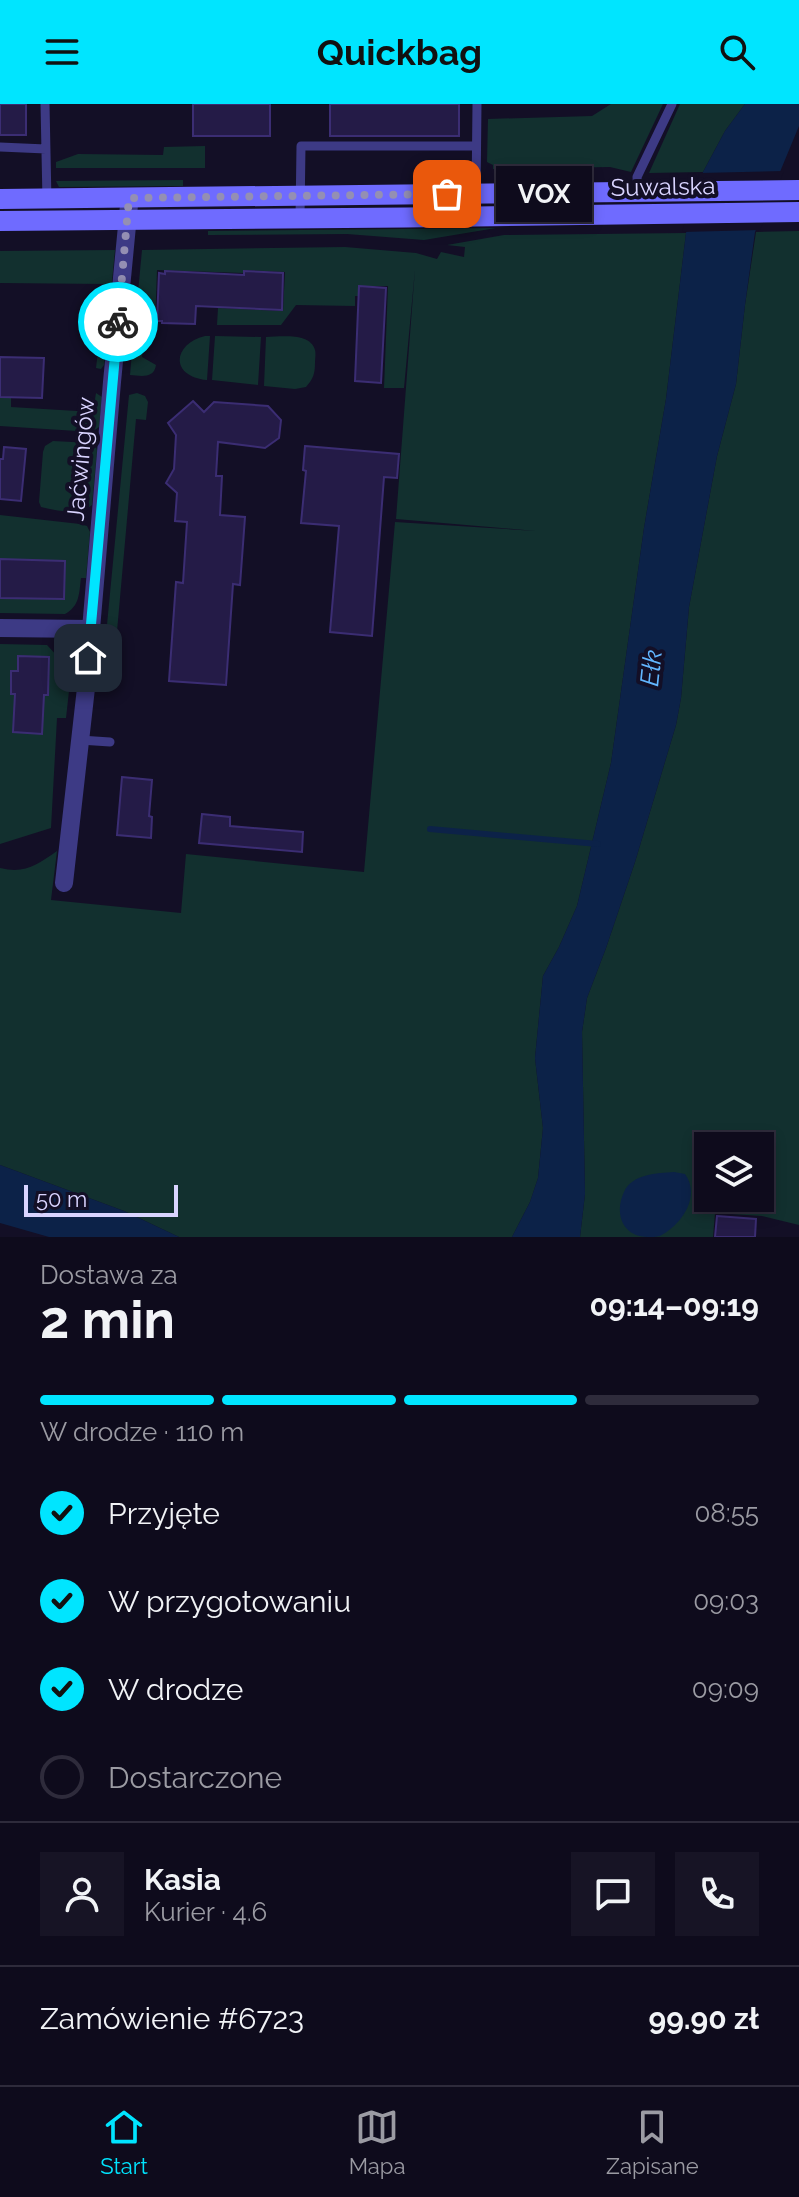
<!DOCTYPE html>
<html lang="pl">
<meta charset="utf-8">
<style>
:root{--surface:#0e0b1c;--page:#171425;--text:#f1f3f6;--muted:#9b9ba3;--line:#2e2b3b;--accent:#00e5ff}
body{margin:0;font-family:Raleway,sans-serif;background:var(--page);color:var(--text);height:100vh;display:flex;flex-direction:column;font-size:30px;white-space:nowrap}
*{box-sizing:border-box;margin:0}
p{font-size:26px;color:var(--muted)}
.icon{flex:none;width:44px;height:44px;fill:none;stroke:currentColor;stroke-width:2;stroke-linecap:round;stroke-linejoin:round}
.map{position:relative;height:1133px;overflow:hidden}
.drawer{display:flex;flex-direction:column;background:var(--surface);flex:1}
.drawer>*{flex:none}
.controls{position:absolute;left:694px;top:1028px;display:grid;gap:16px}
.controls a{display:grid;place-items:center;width:80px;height:80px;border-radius:0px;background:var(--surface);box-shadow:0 4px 12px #0003,0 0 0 2px var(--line);font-size:40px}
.scale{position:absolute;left:24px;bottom:20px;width:154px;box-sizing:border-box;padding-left:8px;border:4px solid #d9d4ff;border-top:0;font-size:22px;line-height:28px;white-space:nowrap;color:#d9d4ff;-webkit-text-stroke:6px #130f26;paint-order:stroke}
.pin{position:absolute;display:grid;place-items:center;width:68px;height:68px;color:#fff;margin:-34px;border-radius:16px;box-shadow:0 4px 12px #0006}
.courier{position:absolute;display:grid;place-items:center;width:80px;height:80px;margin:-40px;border:6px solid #00e5ff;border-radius:50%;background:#fff;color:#222;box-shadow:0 2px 10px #0007}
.bubble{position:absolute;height:56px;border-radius:0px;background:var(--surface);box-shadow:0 4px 12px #0003,0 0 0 2px var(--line);font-size:26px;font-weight:700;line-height:56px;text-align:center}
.overview em{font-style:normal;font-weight:700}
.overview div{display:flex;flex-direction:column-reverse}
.overview{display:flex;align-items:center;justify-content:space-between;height:136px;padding:0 40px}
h1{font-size:52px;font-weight:700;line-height:60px}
.bar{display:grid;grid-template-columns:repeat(4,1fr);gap:12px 8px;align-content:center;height:96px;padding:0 40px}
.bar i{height:10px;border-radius:6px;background:var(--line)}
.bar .current{background:var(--accent)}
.bar p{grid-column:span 4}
.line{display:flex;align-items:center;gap:20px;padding:0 40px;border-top:2px solid var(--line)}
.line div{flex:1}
.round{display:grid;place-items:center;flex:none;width:84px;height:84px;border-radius:0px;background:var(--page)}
ol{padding:0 40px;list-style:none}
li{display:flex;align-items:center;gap:24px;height:88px}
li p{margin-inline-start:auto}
li .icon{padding:8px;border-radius:50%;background:var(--accent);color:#111;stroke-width:4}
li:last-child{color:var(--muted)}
li i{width:44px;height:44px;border:4px solid var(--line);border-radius:50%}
header{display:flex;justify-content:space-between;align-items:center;height:104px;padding:0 40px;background:var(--accent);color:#111;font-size:36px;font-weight:700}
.tabs{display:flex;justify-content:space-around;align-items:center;height:112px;border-top:2px solid var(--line);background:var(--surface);font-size:22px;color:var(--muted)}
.tabs a{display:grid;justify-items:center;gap:4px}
.tabs .current{color:var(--accent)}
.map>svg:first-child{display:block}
.green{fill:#12302f;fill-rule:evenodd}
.water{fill:#0c2248}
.pier{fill:#130f26}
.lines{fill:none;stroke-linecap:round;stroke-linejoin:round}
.stream{stroke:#0c2248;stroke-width:6}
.building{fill:#241b47;stroke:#3b2d73;stroke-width:2}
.lane{stroke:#3d3a85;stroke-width:9}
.street{stroke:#3d3a85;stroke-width:18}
.secondary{stroke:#6f6bff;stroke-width:20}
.done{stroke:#948fb3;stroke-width:8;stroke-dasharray:0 14.4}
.route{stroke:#00e5ff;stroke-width:10}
.labels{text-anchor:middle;stroke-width:8;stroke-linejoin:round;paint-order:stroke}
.street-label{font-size:24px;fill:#d9d4ff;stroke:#130f26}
.water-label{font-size:26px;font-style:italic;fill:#62b6ff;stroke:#130f26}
</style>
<header><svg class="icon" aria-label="menu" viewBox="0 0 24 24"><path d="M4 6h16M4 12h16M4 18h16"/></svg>Quickbag<svg class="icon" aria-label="search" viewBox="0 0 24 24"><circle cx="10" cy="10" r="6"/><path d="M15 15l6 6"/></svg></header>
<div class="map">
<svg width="799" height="1133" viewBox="0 0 799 1133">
<rect width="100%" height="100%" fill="#130f26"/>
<path class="green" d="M611,0H663L631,68L610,63L493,65V61L487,58L488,15L592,12Z
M680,0H745L725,27L703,68L649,69Z
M205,42V64H56V58L78,50L163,51L164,43Z
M183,76V82L59,83L56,77Z
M496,124L424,136L347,130L208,131V127Z
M799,127V1121L762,1112L715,1109L713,1133H580L585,1090L582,928L587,894L606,844L635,758L676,621L681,594L689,503L717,352L736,280L745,201L756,128ZM708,1042H760V1094H708Z
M686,129L666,295L644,424L611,659L577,802L559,843L543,872L535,954L543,1024L538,1074L530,1098L512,1133H179L124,1107L0,1061V764C25,770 37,761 57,747L51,796L181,809L186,750L364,768L395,418L536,427L396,415L415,165L404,284H384L388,182H359L358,192H355V202L296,201L281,221H217L218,204L283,207L285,168L244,166L243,169L157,166L155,221L135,220L142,146L345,143L416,149L437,155L441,148L464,153L465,143L447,141L504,131Z
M115,146L104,261L101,265L96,264L106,180L0,179V147Z
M134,226H145L142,253L156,261C154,275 141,272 130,271Z
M205,232H210L207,276C169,272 173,240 205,232Z
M215,232L261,233L258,281L212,276Z
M266,233C280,233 310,228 315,246C316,250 315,255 315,259C315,270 313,275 306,283L295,285L264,282Z
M96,289L102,293L99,323L92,328L0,322V294H11V303L93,308Z
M137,289L145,292L148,298L146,316L136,315L113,572L121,573L120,577L102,573L129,291Z
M53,337L91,339L96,342L97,347L92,401C80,412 57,407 41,403L39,398L43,348L45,342Z
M0,411L80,420L87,422L90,428L86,474H81C79,489 80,502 65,510L0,509Z
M0,540L47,541L60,555L70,546L73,551L66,614H57L51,724L0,740Z"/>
<path class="water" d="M745,0H799V22L755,128L745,201L736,280L717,352L689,503L681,594L676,621L635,758L606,844L587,894L582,928L585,1090L580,1133H512L530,1098L538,1074L543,1024L535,954L543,872L559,843L577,802L611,659L644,424L666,295L686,129L703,68L725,27Z
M0,1061L124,1107L179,1133H49L0,1119Z
M674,1068L685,1070C701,1092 682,1121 660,1132C656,1133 652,1133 648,1133C622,1133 614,1109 624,1088C632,1070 657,1069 674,1068Z"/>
<path class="pier" d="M784,67L760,126L682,128L699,69Z"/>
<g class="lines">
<path class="stream" d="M430,725L598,740"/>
</g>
<path class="building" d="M0,0H26V31H0Z
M193,0H270V32H193Z
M330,0H459V32H330Z
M165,167L244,171V167L283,169L282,206L196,202L195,220L162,219V217H157L159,169L165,170Z
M359,182L386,184L381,279L355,277Z
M0,253L44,254L42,294L0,293Z
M193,297L204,308L214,298L268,302L281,316L279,334L265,344L218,338L216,372H222L220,411L245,413L240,481L233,480L226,581L169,577L176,478L183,479L187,418L175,417L177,389L166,379L174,365L176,331L168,319Z
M305,342L399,350L397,374L384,373L372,532L330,528L339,422L301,419L306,367L303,366Z
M4,343L26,345L21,397L0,395V355H3Z
M0,455L65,457L64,495L0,494Z
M18,552L49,553L48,591H44L42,630L13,628L15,590H11V567H18Z
M122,673L152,676L149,712L152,713L151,734L117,731Z
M202,710L230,713V722L303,728L302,748L199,739Z
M717,1112L756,1115L755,1133H715Z"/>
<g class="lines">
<path class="lane" d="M45,0L47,97
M0,43L46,45
M638,88L637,73L672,0
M476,92L477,0
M300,114L301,42H476
M80,636L110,638"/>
<path class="street" d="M0,524L91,525
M64,779L86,584L112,278L129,101"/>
<path class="secondary" d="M0,95L799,86
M0,117C266,115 533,113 799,108"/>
</g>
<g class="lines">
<path class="done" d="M118,218L129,94L447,90"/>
<path class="route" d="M88,554L118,218"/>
</g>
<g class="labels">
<g class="street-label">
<text transform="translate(663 83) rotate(-1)" y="8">Suwalska</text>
<text transform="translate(81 355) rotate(-85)" y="8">Jaćwingów</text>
</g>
<g class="water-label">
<text transform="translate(651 564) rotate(-84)" y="9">Ełk</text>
</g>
</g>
</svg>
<div class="controls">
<a><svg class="icon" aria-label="layers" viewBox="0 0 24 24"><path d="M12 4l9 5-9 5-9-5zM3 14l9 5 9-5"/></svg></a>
</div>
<div class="scale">50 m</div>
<div class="pin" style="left:447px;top:90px;background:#ea580c"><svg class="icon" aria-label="bag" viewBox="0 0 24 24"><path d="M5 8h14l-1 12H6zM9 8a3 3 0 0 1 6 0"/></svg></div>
<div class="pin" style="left:88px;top:554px;background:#1f2937"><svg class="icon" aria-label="home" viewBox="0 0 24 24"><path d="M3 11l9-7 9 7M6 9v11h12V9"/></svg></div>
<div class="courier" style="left:118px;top:218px"><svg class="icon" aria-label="bike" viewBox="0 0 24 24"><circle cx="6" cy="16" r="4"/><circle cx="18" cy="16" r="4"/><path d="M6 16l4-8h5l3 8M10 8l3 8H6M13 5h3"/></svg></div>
<div class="bubble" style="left:496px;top:62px;width:96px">VOX</div>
</div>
<section class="drawer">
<div class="overview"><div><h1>2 min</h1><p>Dostawa za</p></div><em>09:14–09:19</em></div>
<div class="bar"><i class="current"></i><i class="current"></i><i class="current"></i><i></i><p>W drodze · 110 m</p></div>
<ol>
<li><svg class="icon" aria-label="check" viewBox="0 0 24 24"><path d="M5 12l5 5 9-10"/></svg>Przyjęte<p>08:55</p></li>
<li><svg class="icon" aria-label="check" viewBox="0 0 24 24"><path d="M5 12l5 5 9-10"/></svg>W przygotowaniu<p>09:03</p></li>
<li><svg class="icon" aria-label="check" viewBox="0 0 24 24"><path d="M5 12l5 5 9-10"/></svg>W drodze<p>09:09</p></li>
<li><i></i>Dostarczone</li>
</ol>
<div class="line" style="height:144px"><a class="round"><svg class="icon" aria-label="person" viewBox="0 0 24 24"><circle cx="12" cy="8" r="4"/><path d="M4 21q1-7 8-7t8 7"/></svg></a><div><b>Kasia</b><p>Kurier · 4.6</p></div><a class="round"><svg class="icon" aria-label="chat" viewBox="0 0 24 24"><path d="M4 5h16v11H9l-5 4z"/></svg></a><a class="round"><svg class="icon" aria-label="phone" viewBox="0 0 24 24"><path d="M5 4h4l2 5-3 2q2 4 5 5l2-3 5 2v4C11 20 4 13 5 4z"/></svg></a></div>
<div class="line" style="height:104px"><div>Zamówienie #6723</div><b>99.90 zł</b></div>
</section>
<nav class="tabs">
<a class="current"><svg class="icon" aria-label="home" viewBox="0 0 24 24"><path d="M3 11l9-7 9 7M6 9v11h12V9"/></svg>Start</a>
<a><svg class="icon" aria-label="map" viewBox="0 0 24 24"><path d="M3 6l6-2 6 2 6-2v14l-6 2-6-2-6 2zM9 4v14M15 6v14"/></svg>Mapa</a>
<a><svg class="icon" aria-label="saved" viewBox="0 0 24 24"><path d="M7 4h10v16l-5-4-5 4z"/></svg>Zapisane</a>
</nav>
